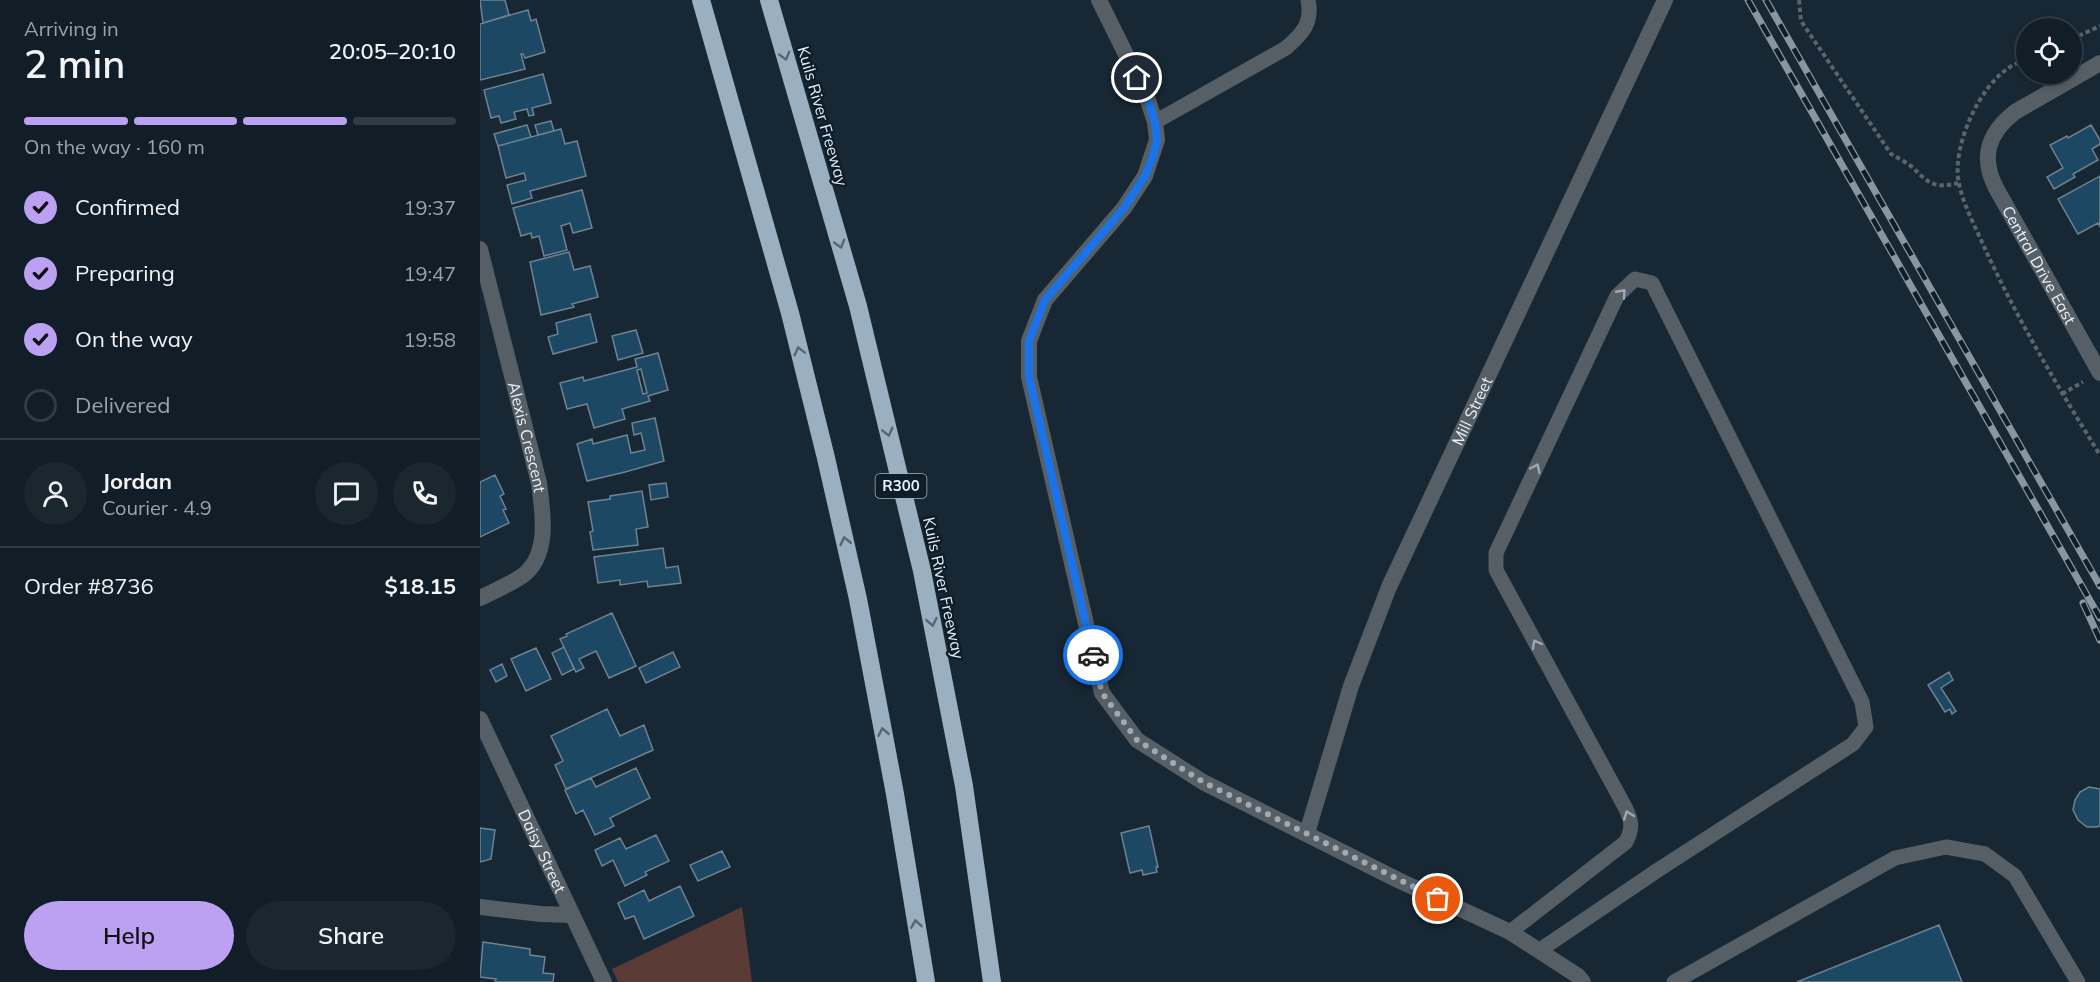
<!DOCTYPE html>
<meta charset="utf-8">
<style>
:root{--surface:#111e27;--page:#1a272f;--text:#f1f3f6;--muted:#9ca2a7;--line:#303c44;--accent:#bca0f2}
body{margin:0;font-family:Mulish,sans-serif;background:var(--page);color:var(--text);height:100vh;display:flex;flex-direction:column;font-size:22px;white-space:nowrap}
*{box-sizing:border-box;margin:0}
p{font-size:20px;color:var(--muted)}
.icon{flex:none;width:33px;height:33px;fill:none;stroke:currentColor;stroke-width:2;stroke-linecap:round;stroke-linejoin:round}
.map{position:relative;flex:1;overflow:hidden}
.drawer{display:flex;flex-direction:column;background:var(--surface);width:480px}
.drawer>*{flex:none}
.buttons{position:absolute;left:1536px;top:18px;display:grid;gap:12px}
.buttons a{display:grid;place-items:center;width:66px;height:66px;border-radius:50%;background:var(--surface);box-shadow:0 3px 9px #0003,0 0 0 2px var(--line);font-size:30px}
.pin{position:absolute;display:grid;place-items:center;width:51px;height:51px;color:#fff;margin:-26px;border:3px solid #fff;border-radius:50%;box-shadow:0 2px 6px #0007}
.courier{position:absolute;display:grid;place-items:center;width:60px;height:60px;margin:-30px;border:4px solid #1a73e8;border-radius:50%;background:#fff;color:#222;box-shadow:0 2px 8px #0007}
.head em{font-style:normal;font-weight:600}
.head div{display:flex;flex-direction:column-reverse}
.head{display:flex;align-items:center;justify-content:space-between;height:102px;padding:0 24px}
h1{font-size:39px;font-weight:600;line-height:45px}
.bar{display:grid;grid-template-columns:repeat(4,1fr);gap:9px 6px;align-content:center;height:72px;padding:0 24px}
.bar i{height:8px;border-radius:4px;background:var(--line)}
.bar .active{background:var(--accent)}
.bar p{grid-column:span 4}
.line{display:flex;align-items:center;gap:15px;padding:0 24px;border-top:2px solid var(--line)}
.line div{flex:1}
.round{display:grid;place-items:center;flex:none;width:63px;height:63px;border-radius:32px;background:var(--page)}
ol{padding:0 24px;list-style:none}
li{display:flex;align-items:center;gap:18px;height:66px}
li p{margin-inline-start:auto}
li .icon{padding:6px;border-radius:50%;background:var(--accent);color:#111;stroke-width:4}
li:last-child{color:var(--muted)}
li i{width:33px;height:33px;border:3px solid var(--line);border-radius:50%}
.primary-button{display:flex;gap:12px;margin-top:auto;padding:12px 24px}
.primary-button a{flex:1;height:69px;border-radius:36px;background:var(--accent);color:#111;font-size:24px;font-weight:600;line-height:69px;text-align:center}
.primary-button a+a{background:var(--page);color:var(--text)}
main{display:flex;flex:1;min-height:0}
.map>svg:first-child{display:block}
.green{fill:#5b3b36}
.building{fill:#1c4863;stroke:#6e8291;stroke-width:1.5;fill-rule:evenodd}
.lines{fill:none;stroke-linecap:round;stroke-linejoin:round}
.path{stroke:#566570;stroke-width:4;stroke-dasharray:4.5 3;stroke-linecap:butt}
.service{stroke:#575f66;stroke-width:15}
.minor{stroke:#575f66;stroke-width:16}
.motorway{stroke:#9aafbf;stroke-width:18}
.rail-casing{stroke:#8896a0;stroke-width:7}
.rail{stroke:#0d1e2a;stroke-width:4.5;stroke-dasharray:14;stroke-linecap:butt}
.oneway{stroke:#546674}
.oneway2{stroke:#9fa8b0}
.done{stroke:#9eabb5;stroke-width:6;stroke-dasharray:0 10.8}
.route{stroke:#1a73e8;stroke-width:8}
.labels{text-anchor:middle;stroke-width:5;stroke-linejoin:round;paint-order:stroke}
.shield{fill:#0d1e2a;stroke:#a6b2bc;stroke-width:1.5}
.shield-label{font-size:15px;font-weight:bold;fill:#e7f2fb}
.street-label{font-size:16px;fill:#e7f2fb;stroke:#0d1e2a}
</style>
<main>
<section class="drawer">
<div class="head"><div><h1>2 min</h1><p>Arriving in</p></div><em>20:05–20:10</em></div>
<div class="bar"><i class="active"></i><i class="active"></i><i class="active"></i><i></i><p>On the way · 160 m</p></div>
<ol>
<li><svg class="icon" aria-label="check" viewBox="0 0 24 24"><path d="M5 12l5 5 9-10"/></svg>Confirmed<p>19:37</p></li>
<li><svg class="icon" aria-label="check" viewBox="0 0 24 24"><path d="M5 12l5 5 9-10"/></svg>Preparing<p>19:47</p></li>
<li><svg class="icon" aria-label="check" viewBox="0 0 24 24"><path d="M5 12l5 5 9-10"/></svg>On the way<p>19:58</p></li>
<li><i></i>Delivered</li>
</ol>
<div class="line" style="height:108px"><a class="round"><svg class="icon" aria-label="person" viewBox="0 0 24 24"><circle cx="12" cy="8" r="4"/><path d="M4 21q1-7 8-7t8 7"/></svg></a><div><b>Jordan</b><p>Courier · 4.9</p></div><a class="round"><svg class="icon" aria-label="chat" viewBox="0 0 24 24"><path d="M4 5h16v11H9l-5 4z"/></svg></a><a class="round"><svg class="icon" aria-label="phone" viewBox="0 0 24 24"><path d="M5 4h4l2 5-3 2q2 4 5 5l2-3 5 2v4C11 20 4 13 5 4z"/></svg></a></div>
<div class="line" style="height:78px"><div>Order #8736</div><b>$18.15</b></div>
<div class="primary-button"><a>Help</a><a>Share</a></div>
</section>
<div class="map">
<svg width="1620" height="982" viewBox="0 0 1620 982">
<rect width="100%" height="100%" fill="#172834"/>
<path class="green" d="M262,907L272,982H138L132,969Z"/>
<path class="building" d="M0,0H25L29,15L3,23Z
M48,10L51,21L56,19L65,52L45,58L43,54H41L45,69L0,80V24Z
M63,74L71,103L52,108L54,115L49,116L47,109L34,112L36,119L21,123L19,116L11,118L4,90Z
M71,121L74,131L58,135L55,125Z
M47,125L51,137L18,146L14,134Z
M1611,125L1620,140V144L1612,149L1618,160L1593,174L1595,177L1574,189L1567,177L1583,168L1570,145L1587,136L1588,138Z
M81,129L85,144L97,141L106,176L50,191L52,198L32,204L27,185L46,180L44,173L26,178L18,146Z
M1620,176V227L1618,223L1598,234L1578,199Z
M102,190L112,228L93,233L90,223L81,226L87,250L64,256L59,236L52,238L51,233L41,236L33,208Z
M89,252L94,270L110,266L118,297L92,304L94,307L61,315L50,262Z
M110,314L117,342L73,354L68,337L78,334L76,323Z
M156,330L163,353L138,360L132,336Z
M178,353L188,390L168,396L170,401L142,409L145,419L114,428L107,404L87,409L80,383L103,377L104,381L157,367L155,359ZM161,369L167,393L163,394L157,370Z
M175,418L184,461L145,472L107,481L97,444L112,439L113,444L147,435L151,453L165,450L161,433L154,435L152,423Z
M15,475L24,494L20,496L26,509L23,510L29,523L0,537V482Z
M186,483L188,497L171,500L169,485Z
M162,491L168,527L156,529L158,545L113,550L110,532L113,531L108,502L130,499V496Z
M183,548L186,568L198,566L201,583L168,587L167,581L140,585V580L118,583L114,557Z
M132,613L156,666L129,678L116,651L99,659L104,668L96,672L80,639L87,636L86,634Z
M84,647L94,669L82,675L72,653Z
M56,648L71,679L46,691L31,659Z
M193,652L200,667L166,683L159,668Z
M22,664L27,676L16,682L10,670Z
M1469,672L1473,680L1461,688L1476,711L1472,714L1470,709L1465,712L1448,685Z
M127,709L140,736L164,725L173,750L86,789L75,765L83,761L71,736Z
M156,768L170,798L130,818L134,826L115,835L103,810L96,814L85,790L111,778L116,787Z
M1609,787L1620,789V826L1616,827H1607L1598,820L1593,810L1595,800L1600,792Z
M669,826L678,867H676L677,872L663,875L662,870L650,873L641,833Z
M0,828L15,830L11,859L0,862Z
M176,835L189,861L165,872L167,875L145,886L133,860L122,866L115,850L140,838L146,849Z
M242,851L250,867L218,881L210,865Z
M200,886L214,916L164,939L154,916L145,919L138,903L164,890L169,901Z
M1459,925L1482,982H1317Z
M3,942L50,949V955L65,957L63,973L74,974L73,982H15L16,979L0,977Z"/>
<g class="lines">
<path class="path" d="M1319,0L1321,21L1411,154C1418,158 1426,162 1432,167C1449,183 1453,189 1478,183
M1592,39L1620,26
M1546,60C1541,62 1535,64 1530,67C1499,86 1471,148 1479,184C1484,207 1497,230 1506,251C1539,322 1579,389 1620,455
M1582,394L1603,382"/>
<path class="service" d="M675,122L806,48C822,34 833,23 828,0
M1030,932L1146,842C1153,828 1152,821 1145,807L1016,570V553L1137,296L1155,279L1172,283L1382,702L1386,727L1373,744L1178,870L1060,950
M1194,982L1415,858L1466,847L1505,854L1535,876L1598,982"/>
<g class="minor">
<path d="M619,0L667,97L675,122L677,140L665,176L644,208L565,300L549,341V377L622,693L657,740L723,782L918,880L1030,932L1098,976L1103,982"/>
<path id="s1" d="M1620,63L1535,112C1508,133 1500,157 1516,188L1620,373"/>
<path id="s2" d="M0,249L59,483C63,513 70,556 42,576C29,585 14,591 0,598"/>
<path id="s3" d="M0,719L124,982"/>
<path id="s4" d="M827,833L871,686L909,587L1185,0"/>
<path d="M0,907L61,914L92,915"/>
</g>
<path class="motorway" d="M221,0L310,313L346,458L378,599L415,794L446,982
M289,0L378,306L442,571L484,786L512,982"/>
<defs>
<path id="rail" d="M1268,0L1620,618
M1286,0L1620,586
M1603,603L1620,640"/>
</defs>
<use href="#rail" class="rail-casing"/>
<use href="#rail" class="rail"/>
</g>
<defs><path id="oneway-chevron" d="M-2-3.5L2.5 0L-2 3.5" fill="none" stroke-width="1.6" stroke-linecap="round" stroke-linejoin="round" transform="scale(1.5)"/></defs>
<g class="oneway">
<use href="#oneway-chevron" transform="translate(305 56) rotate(74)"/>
<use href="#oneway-chevron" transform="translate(360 244) rotate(74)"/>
<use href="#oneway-chevron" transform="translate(319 351) rotate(-104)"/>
<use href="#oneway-chevron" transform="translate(408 432) rotate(76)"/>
<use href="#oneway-chevron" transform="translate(365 541) rotate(-103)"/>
<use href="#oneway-chevron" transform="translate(452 622) rotate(79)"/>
<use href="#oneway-chevron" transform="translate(403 732) rotate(-101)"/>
<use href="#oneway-chevron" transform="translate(436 924) rotate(-99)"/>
</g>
<g class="oneway2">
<use href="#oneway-chevron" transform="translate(1142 293) rotate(-48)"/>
<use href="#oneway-chevron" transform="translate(1056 468) rotate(-65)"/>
<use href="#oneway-chevron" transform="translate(1056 644) rotate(-119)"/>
<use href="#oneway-chevron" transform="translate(1148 815) rotate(-110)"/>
</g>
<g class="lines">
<path class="done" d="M613,655L622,693L657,740L723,782L958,899"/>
<path class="route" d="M613,655L549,377V341L565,300L644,208L665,176L673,157L677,140L675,122L667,97L657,78"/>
</g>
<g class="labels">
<rect class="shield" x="395.5" y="474" width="51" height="24" rx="4.5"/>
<g class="shield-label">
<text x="421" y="491">R300</text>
</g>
<g class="street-label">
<text transform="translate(343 116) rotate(74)" y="6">Kuils River Freeway</text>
<text dy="6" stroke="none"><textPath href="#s1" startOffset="273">Central Drive East</textPath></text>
<text dy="6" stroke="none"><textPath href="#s4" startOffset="454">Mill Street</textPath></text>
<text dy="6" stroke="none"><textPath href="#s2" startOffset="194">Alexis Crescent</textPath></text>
<text transform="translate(464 588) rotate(78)" y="6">Kuils River Freeway</text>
<text dy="6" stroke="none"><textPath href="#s3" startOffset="146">Daisy Street</textPath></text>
</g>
</g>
</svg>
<div class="buttons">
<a><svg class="icon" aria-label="locate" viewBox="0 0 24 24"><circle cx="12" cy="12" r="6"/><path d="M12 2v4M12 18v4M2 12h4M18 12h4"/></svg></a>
</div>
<div class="pin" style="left:958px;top:899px;background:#ea580c"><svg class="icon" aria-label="bag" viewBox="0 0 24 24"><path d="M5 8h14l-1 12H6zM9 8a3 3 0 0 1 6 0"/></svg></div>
<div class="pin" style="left:657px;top:78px;background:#1f2937"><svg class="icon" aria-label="home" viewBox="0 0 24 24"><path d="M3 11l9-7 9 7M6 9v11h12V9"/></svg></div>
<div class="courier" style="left:613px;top:655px"><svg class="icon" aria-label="car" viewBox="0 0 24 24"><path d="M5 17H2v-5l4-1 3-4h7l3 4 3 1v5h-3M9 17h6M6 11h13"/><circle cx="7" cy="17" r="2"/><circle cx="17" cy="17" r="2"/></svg></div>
</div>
</main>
